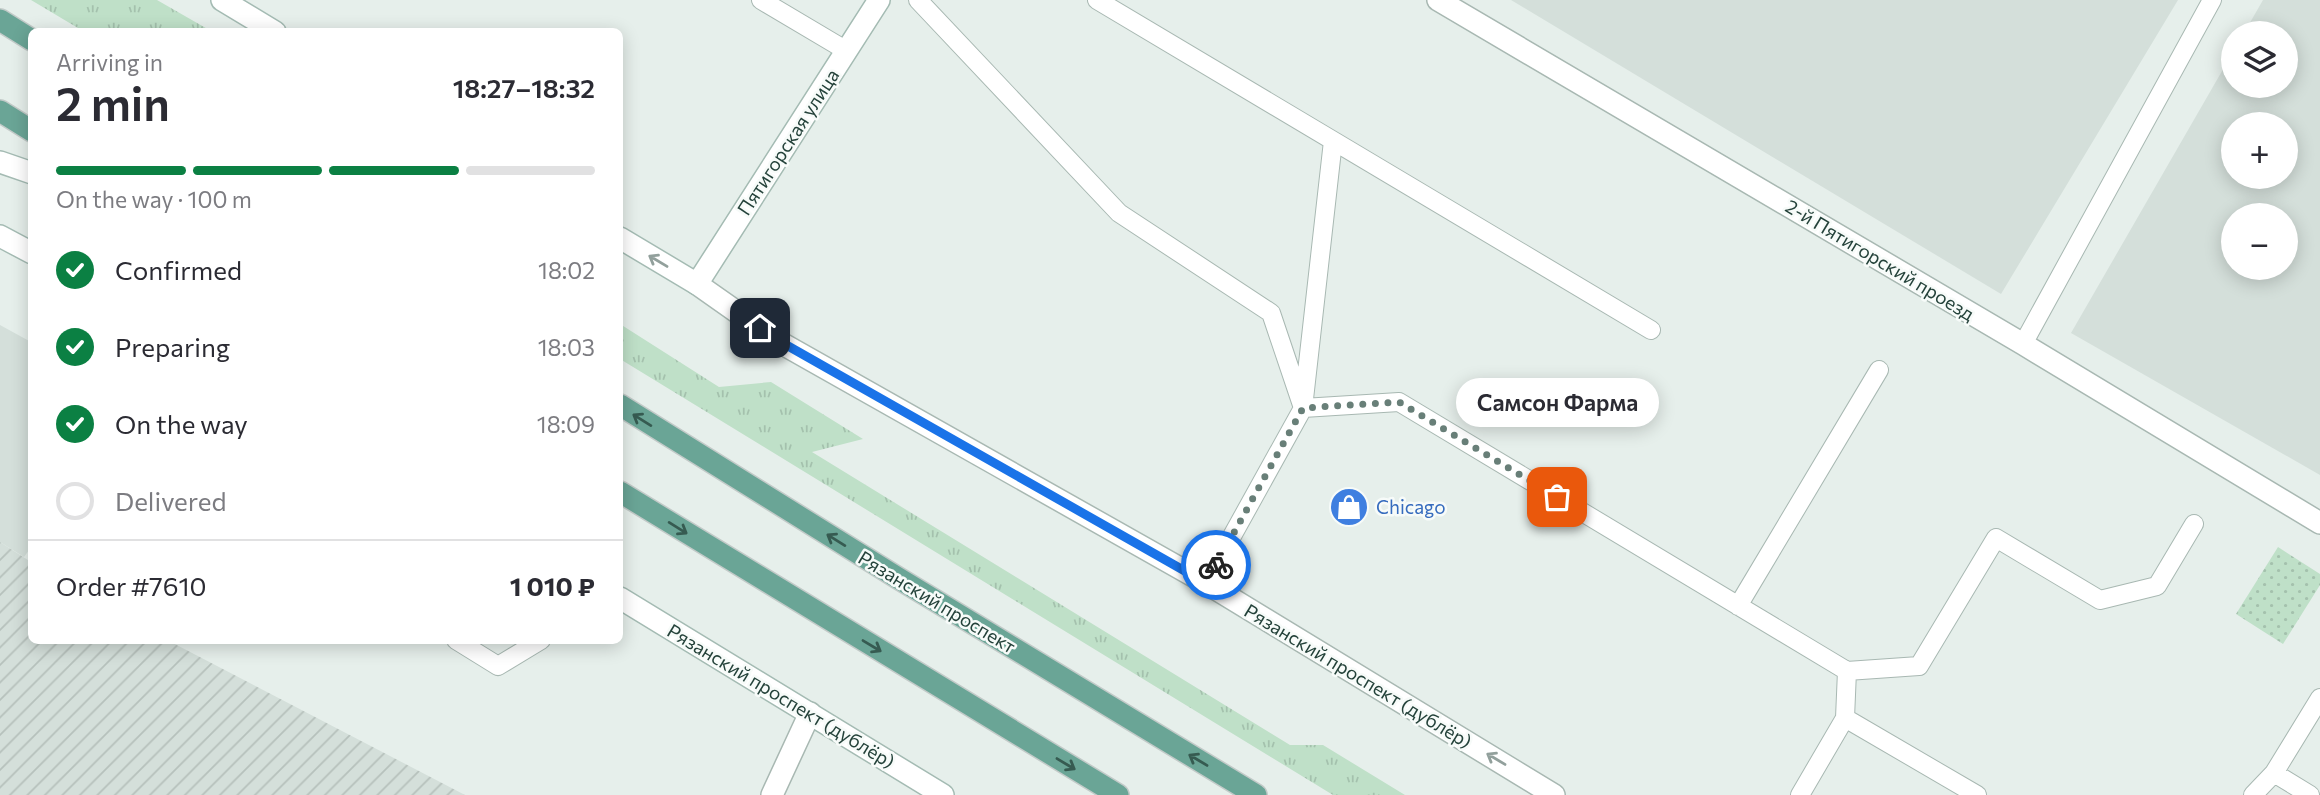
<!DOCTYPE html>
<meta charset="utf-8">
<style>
:root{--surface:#fff;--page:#f7f7f7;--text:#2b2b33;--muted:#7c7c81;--line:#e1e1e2;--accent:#0b8043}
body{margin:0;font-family:Commissioner,sans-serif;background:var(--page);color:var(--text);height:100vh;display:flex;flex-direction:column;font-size:26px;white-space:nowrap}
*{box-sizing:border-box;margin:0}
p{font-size:23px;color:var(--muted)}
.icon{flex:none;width:38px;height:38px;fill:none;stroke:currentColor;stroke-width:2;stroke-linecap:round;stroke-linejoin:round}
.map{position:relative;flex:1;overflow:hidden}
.panel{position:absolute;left:28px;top:28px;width:595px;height:616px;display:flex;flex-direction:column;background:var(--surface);border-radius:10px;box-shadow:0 4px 18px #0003}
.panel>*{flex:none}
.tools{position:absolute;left:2221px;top:21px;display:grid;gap:14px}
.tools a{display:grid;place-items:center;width:77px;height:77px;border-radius:50%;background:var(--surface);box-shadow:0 4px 18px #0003;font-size:35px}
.pin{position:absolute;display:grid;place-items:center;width:60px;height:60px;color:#fff;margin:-30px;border-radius:14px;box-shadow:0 4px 10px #0006}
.courier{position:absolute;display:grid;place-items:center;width:70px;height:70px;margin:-35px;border:5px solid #1a73e8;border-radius:50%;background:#fff;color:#222;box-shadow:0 2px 9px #0007}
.bubble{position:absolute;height:49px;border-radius:24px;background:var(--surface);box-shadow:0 4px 18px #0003;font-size:23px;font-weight:600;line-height:49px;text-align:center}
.overview em{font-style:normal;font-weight:600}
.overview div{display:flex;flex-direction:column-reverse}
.overview{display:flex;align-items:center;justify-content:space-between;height:119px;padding:0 28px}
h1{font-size:46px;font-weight:600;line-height:52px}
.bar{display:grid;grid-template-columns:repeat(4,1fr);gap:10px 7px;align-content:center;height:84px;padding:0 28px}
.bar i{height:9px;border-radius:5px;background:var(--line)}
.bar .active{background:var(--accent)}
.bar p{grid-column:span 4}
.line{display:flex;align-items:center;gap:18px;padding:0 28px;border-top:2px solid var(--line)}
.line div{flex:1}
ol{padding:0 28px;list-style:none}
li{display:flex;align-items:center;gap:21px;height:77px}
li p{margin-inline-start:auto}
li .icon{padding:7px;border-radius:50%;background:var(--accent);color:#fff;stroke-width:4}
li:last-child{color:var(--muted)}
li i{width:38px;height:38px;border:4px solid var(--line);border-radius:50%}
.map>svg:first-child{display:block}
.built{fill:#d4dfda;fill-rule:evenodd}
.industrial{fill:url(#industrial-furrows)}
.grass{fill:url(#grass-tufts)}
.park{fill:url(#park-dots)}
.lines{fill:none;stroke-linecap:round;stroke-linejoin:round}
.lane-casing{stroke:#a8b8b2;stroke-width:20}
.street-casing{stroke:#a8b8b2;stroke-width:24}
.secondary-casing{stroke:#a4bbb3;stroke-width:24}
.primary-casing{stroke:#c2cac8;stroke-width:24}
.lane{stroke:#fff;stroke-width:18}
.street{stroke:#fff;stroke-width:21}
.secondary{stroke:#fff;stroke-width:21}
.primary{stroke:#6aa596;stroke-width:21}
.oneway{stroke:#92a09c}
.oneway2{stroke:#365b51}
.done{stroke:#687f78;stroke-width:7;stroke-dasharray:0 12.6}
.route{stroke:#1a73e8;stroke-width:9}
.labels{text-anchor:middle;stroke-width:5;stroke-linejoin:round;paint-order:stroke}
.street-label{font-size:19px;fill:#24423a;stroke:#f7fbf9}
.shop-label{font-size:19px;fill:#366cbe;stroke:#f7fbf9;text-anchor:start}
</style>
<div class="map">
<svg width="2320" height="795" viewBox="0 0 2320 795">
<defs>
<pattern id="industrial-furrows" width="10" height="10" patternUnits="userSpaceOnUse" patternTransform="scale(1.75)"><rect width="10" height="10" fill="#d4dfda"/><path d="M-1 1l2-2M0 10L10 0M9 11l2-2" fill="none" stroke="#b6c1bc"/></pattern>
<pattern id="grass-tufts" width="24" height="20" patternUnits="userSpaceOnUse" patternTransform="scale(1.75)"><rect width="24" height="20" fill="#bfe0c8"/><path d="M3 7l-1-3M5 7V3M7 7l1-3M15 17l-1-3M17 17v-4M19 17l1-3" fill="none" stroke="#a4c1ad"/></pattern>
<pattern id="park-dots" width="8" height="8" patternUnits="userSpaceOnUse" patternTransform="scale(1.75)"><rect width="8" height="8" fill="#bfe0c8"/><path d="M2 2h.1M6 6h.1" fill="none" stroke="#a4c1ad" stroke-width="1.8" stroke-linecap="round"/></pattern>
</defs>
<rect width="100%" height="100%" fill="#e6efeb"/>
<path class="built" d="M1511,0H2178L2001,294Z
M2263,0H2320V475L2071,333L2233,52V86H2286V33H2244ZM2286,124V177H2233V124ZM2233,215H2286V268H2233Z
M0,325L31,342L32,546L24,557L0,542Z"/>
<path class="industrial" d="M0,542L31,562L32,640L169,641L465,795H0Z"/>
<path class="grass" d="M31,0H157L211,31H83Z
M620,324L719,387L771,382L863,439L812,452L1290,745H1323L1405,795H1333L620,359Z"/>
<path class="park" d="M2278,547L2320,574V585L2283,644L2236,614Z"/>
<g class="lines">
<defs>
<path id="lane" d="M761,0L847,51
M918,0L1119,213L1271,313L1303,408L1399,402L1847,671L1845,718L1977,795
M1097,0L1651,330
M2023,344L2212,0
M1206,583L1303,408L1333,141
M1738,606L1879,370
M456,640L498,666L541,640
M1847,671L1919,666L1996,538L2100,600L2157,586L2194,524
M2274,773L2310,795
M1800,795L1845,718
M2253,795L2274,773L2320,698"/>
<path id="street" d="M1438,0L2023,344L2320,523
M697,284L781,343L1206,583L1554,795
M772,795L810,713"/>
<path id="secondary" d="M222,0L275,32
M0,162L32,173
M0,236L32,253
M620,238L697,284L879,0
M620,598L943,795"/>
<path id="primary" d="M0,20L32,40
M0,111L32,131
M620,405L898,578L1256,795
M620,492L1118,795"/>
</defs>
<use href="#lane" class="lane-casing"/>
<use href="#street" class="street-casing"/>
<use href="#secondary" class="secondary-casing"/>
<use href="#primary" class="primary-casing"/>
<use href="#lane" class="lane"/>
<use href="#street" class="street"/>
<use href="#secondary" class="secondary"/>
<use href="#primary" class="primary"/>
</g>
<defs><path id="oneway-shaft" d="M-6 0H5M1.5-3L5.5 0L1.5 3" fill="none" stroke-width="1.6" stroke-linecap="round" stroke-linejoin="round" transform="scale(1.75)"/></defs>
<g class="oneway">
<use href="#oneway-shaft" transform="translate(658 261) rotate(-149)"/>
<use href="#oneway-shaft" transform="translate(1496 759) rotate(-149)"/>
</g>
<g class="oneway2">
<use href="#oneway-shaft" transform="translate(642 420) rotate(-148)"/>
<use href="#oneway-shaft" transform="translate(678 528) rotate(32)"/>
<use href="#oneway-shaft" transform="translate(836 540) rotate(-148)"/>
<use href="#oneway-shaft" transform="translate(872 646) rotate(31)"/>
<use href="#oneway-shaft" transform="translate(1198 760) rotate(-149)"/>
<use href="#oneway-shaft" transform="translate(1066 764) rotate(31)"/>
</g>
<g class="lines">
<path class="done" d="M1216,565L1303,408L1399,402L1557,497"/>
<path class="route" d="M760,328L781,342L1206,583L1216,565"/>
</g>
<defs>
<symbol id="shop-disc" viewBox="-11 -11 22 22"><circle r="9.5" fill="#3f7fe0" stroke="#f7fbf9"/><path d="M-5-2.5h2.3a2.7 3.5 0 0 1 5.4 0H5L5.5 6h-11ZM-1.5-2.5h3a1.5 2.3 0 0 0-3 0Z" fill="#fff"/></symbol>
</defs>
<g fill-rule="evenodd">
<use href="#shop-disc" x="1327" y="485" width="44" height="44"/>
</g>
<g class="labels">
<g class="street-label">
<text transform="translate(788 142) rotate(-57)" y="7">Пятигорская улица</text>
<text transform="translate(1880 260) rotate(31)" y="7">2-й Пятигорский проезд</text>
<text transform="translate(937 602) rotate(31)" y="7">Рязанский проспект</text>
<text transform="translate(1358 676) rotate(31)" y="7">Рязанский проспект (дублёр)</text>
<text transform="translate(781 696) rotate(31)" y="7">Рязанский проспект (дублёр)</text>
</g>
<g class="shop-label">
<text x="1376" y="514">Chicago</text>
</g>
</g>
</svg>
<div class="tools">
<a><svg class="icon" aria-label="layers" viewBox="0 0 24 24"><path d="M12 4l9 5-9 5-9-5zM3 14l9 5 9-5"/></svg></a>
<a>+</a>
<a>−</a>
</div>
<div class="pin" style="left:1557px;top:497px;background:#ea580c"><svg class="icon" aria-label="bag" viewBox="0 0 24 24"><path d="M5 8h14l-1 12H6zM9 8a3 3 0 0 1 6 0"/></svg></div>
<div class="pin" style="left:760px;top:328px;background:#1f2937"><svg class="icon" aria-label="home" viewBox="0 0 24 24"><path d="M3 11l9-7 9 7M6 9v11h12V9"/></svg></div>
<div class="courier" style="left:1216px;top:565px"><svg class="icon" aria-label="bike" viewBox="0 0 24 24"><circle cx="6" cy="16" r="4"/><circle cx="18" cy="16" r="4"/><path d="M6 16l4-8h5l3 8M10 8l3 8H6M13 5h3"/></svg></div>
<div class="bubble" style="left:1456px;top:378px;width:203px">Самсон Фарма</div>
<section class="panel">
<div class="overview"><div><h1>2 min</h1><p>Arriving in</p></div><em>18:27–18:32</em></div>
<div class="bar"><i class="active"></i><i class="active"></i><i class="active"></i><i></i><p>On the way · 100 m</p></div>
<ol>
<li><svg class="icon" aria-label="check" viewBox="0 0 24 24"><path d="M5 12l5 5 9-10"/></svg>Confirmed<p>18:02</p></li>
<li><svg class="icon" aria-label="check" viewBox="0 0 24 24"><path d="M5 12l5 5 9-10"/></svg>Preparing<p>18:03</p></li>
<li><svg class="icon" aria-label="check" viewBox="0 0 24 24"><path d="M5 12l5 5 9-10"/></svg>On the way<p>18:09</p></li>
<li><i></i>Delivered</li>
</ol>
<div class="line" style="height:91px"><div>Order #7610</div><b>1 010 ₽</b></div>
</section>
</div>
